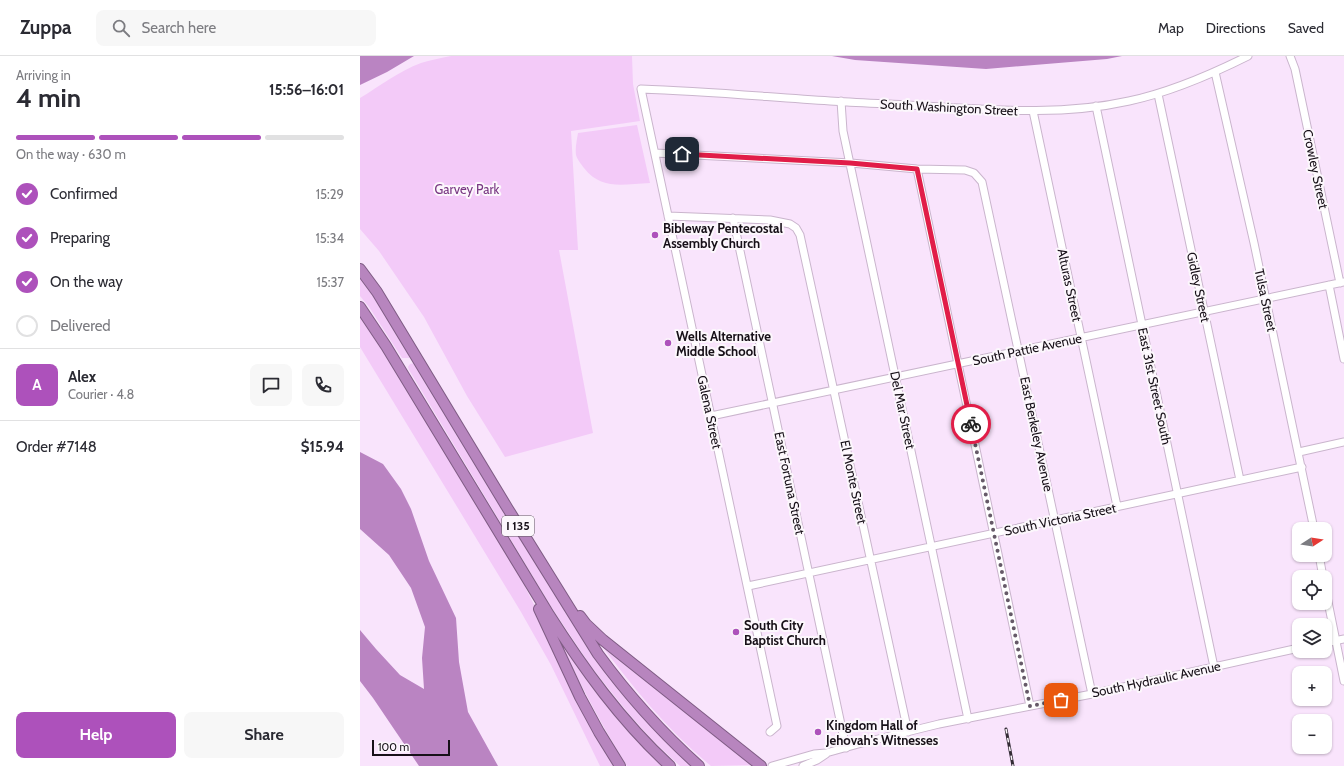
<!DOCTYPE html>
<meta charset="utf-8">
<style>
:root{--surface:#fff;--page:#f7f7f7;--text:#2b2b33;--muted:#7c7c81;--line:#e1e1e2;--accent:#ad51bb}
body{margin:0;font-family:Cabin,sans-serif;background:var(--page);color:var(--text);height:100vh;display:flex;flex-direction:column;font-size:15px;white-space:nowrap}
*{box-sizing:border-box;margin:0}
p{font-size:13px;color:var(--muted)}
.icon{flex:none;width:22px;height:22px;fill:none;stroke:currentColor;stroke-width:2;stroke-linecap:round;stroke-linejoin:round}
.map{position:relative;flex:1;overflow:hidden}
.details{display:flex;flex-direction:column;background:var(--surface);width:360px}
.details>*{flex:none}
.needle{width:26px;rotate:78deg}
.fabs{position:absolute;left:932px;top:466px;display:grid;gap:8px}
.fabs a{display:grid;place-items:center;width:40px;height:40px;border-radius:8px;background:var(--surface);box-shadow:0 1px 3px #0004;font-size:20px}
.scale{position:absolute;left:12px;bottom:10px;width:78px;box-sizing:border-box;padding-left:4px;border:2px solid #171018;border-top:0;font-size:11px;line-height:14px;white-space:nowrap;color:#171018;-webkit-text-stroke:3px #fcf7fc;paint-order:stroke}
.pin{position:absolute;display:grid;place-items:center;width:34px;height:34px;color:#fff;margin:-17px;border-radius:8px;box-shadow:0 2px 6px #0006}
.courier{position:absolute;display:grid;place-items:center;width:40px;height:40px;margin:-20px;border:3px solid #e11d48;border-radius:50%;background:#fff;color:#222;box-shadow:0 1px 5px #0007}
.headline em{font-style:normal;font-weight:700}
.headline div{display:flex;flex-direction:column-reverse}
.headline{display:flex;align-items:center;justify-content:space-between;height:68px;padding:0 16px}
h1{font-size:26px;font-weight:700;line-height:30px}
.bar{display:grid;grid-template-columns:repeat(4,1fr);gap:6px 4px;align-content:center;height:48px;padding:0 16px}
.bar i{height:5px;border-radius:3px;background:var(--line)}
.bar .active{background:var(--accent)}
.bar p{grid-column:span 4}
.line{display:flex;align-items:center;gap:10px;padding:0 16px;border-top:1px solid var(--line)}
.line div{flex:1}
.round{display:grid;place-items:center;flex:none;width:42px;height:42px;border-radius:8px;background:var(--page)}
ol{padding:0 16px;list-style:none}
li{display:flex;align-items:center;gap:12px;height:44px}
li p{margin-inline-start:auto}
li .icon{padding:4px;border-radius:50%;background:var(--accent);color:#fff;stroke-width:4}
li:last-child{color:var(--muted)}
li i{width:22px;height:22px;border:2px solid var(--line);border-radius:50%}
.action{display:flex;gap:8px;margin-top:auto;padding:8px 16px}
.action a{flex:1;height:46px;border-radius:8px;background:var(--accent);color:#fff;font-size:16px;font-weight:700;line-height:46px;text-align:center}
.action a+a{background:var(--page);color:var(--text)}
header{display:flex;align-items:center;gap:24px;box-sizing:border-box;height:56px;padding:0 20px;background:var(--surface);border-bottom:1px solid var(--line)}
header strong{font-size:19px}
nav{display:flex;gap:22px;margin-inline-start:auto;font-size:14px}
.search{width:280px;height:36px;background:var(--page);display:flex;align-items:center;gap:10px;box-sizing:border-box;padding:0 14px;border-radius:8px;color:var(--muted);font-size:15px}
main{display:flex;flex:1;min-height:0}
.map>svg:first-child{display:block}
.green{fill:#f3caf8}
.water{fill:#ba84c2}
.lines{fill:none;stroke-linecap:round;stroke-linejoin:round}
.minor-casing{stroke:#cab5cd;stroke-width:9}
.highway-casing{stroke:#7f5c84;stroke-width:12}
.minor{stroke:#fff;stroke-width:7}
.highway{stroke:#b785be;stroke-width:10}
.rail-casing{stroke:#332b35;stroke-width:3}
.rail{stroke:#fcf7fc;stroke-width:1.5;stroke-dasharray:4.5;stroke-linecap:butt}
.done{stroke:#665a68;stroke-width:4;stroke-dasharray:0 7.2}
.route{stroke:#e11d48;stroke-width:5}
.poi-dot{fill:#ad51bb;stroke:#fcf7fc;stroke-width:1.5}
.labels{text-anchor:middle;stroke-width:4;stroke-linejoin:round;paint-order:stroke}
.shield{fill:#fcf7fc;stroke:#5c555c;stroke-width:1}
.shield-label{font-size:12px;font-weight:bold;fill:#171018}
.street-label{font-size:13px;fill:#171018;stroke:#fcf7fc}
.park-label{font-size:13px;fill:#793783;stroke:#fcf7fc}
.poi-label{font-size:13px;font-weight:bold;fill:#171018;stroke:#fcf7fc;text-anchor:start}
</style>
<header>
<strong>Zuppa</strong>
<div class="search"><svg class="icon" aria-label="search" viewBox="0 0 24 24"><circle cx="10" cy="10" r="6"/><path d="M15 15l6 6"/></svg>Search here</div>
<nav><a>Map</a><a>Directions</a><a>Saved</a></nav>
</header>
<main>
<section class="details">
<div class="headline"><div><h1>4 min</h1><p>Arriving in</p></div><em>15:56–16:01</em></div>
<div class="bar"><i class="active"></i><i class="active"></i><i class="active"></i><i></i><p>On the way · 630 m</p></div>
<ol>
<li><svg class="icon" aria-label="check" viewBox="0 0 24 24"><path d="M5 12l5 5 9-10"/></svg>Confirmed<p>15:29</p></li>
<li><svg class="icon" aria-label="check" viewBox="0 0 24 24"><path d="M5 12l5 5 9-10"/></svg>Preparing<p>15:34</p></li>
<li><svg class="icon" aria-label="check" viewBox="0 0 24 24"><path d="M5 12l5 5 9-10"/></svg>On the way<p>15:37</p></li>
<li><i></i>Delivered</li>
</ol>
<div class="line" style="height:72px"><b class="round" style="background:var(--accent);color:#fff">A</b><div><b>Alex</b><p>Courier · 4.8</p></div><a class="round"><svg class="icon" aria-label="chat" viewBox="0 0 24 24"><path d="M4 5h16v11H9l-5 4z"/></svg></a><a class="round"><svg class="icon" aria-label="phone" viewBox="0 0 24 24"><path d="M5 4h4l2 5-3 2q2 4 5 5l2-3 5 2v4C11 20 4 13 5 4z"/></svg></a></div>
<div class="line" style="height:52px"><div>Order #7148</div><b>$15.94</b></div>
<div class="action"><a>Help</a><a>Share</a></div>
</section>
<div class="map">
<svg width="984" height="710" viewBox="0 0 984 710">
<rect width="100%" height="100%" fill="#f9e4fc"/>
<path class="green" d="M91,0H272L273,28L280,65L211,75L218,194H199L233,377L145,401L107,340L64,261L19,195L0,173V42C20,30 39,15 61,7C70,4 81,2 91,0Z
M277,69L290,127C264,128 242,135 224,112C221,108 217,103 216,99C215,92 217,83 218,77Z
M0,219L10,231L50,300L49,302H42L9,251L0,240Z
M0,259L17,284L158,517L256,710H240L191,609L161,556L0,291Z
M54,307L217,573L334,710H320L293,685L269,658L232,612L190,549L49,314L48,311L50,308Z
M238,585L394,709L351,710C307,674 272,630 238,585Z
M203,593H205L237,636L268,675L302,710H267C243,672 223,633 203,593Z"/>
<path class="water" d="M0,0H54L27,16L0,29Z
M472,0H762L747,3L626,13L495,4Z
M0,396L23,408L41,433L51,453L69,505L96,562L99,606L108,656L138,710H59L13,642L0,625V574L16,593L40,619L64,633L62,602L65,571L51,532L29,499L0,473Z"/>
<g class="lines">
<defs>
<path id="minor" d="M930,0L935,13L980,227
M855,16L894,187L954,473
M798,38L880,424
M481,45L483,75L608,663
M736,50L854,611
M673,55L757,450
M295,97L491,107L557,113L605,114L614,117L622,126L732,638
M557,113L670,650
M308,160L410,164L430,168L436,172L440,179L548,676
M373,162L486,692
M969,229L984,303
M351,360L984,226
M939,396L984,386
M959,499L963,521
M388,530L942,411
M965,531L984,625
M965,587L984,583
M410,676L417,670L281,33C344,35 407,41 470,45C502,47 534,48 566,50C633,54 702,60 769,45C811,36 850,19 888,0
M412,710L454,698L466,697L502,687L579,668L732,638L939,592
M443,710L457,704L466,698"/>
<path id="highway" d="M0,213L17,236L148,453L238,598C268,639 301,676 339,710
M0,251L26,290L188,557C223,612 261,665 310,710
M179,553L220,641L239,676L260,710
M220,560L226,568L243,584L401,710"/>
</defs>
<use href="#minor" class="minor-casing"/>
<use href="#highway" class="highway-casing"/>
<use href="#minor" class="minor"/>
<use href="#highway" class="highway"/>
<defs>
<path id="rail" d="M646,673L653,710"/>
</defs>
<use href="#rail" class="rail-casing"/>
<use href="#rail" class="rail"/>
</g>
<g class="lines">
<path class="done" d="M611,368L670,650L701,644"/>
<path class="route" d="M322,98L490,107L557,113L611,368"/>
</g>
<g class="poi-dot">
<circle cx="295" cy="179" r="4"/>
<circle cx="308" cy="287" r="4"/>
<circle cx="376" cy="576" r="4"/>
<circle cx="458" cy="676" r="4"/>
</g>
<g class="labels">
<rect class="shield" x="142" y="460" width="32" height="20" rx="3"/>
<g class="shield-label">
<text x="158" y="474">I 135</text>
</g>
<g class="street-label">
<text transform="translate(589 51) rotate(3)" y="5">South Washington Street</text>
<text transform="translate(956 113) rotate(78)" y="5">Crowley Street</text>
<text transform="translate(710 229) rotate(78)" y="5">Alturas Street</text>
<text transform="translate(839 231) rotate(78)" y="5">Gidley Street</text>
<text transform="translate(906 244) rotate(78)" y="5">Tulsa Street</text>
<text transform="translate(667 293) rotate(-12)" y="5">South Pattie Avenue</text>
<text transform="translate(795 330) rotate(78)" y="5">East 31st Street South</text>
<text transform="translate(543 354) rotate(78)" y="5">Del Mar Street</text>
<text transform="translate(350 356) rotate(78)" y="5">Galena Street</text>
<text transform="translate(677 378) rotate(78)" y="5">East Berkeley Avenue</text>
<text transform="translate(494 426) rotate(78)" y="5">El Monte Street</text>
<text transform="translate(430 427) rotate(78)" y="5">East Fortuna Street</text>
<text transform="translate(700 463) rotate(-12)" y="5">South Victoria Street</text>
<text transform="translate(796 623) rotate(-12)" y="5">South Hydraulic Avenue</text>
</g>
<g class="park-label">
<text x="107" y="138">Garvey Park</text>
</g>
<g class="poi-label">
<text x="303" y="177">Bibleway Pentecostal<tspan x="303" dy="15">Assembly Church</tspan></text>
<text x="316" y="285">Wells Alternative<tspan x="316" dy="15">Middle School</tspan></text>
<text x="384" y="574">South City<tspan x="384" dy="15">Baptist Church</tspan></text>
<text x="466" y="674">Kingdom Hall of<tspan x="466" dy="15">Jehovah's Witnesses</tspan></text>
</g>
</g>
</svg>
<div class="fabs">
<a><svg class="needle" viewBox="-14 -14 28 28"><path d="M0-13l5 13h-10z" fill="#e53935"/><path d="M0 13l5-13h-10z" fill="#7c7c81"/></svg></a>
<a><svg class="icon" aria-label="locate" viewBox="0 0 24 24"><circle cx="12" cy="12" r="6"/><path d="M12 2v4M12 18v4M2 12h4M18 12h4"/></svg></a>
<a><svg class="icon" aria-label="layers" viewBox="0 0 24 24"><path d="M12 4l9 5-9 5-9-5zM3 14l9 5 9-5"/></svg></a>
<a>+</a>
<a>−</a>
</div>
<div class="scale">100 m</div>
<div class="pin" style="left:701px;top:644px;background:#ea580c"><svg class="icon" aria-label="bag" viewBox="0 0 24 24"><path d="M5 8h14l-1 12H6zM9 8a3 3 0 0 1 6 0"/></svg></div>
<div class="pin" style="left:322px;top:98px;background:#1f2937"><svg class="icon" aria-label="home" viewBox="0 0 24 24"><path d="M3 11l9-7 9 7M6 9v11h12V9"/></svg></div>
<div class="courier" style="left:611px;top:368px"><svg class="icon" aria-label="bike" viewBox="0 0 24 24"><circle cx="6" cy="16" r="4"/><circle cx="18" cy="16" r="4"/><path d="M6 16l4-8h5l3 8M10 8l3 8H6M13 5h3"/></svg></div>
</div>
</main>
